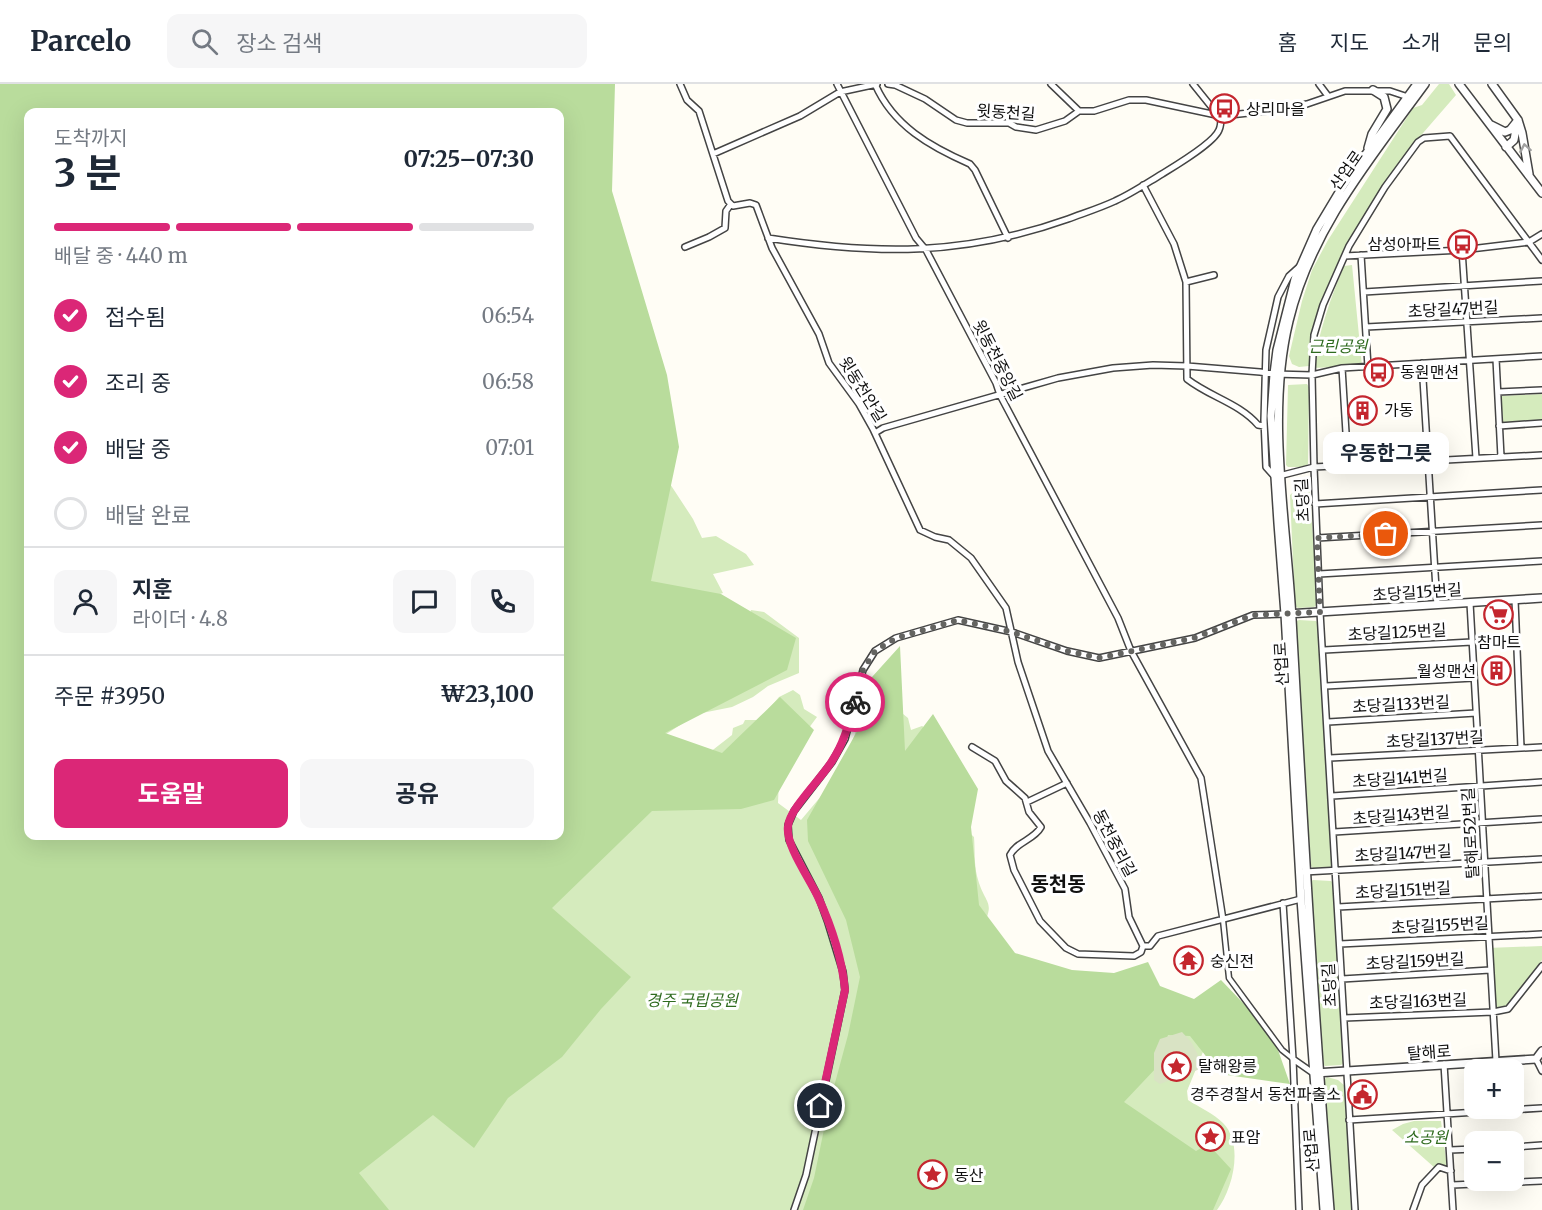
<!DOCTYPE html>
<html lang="ko">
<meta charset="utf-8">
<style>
:root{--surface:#fff;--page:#f6f6f7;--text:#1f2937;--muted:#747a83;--line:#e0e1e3;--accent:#db2777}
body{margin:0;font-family:Merriweather,"Noto Sans KR",serif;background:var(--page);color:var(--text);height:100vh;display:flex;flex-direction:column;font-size:22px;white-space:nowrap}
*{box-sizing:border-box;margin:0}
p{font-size:20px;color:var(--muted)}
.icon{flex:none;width:33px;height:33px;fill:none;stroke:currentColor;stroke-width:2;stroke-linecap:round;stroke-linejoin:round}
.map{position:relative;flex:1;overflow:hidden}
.details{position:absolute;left:24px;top:24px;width:540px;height:732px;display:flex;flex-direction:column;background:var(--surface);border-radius:12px;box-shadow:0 6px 24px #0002}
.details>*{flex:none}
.controls{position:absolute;left:1464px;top:975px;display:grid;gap:12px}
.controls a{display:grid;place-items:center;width:60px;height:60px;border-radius:12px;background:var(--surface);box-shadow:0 6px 24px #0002;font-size:30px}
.pin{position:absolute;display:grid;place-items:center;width:51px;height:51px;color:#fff;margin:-26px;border:3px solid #fff;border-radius:50%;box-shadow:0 2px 6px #0007}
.courier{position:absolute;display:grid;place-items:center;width:60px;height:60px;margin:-30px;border:4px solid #db2777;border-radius:50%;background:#fff;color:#222;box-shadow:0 2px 8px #0007}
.bubble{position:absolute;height:42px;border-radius:12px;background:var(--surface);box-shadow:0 6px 24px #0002;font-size:20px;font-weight:700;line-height:42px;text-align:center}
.headline em{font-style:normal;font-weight:700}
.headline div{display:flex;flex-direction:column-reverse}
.headline{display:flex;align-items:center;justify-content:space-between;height:102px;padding:0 30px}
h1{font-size:39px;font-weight:700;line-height:45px}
.bar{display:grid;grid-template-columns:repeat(4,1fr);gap:9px 6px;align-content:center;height:72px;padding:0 30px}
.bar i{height:8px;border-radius:4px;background:var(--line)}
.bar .on{background:var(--accent)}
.bar p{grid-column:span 4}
.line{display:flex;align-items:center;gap:15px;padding:0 30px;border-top:2px solid var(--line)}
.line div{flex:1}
.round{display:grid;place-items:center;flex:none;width:63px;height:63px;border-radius:12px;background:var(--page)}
ol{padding:0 30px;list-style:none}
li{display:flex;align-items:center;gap:18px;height:66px}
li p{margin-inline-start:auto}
li .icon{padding:6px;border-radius:50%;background:var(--accent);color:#fff;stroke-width:4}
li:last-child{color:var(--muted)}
li i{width:33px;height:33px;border:3px solid var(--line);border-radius:50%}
.primary-button{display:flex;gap:12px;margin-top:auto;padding:12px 30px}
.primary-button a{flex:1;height:69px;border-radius:12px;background:var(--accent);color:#fff;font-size:24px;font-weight:700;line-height:69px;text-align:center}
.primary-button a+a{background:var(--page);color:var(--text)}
header{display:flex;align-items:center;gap:36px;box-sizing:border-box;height:84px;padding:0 30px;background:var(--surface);border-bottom:2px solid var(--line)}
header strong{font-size:28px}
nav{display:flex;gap:33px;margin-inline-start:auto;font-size:21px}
.search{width:420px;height:54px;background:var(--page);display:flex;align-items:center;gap:15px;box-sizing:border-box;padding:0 21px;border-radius:12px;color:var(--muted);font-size:22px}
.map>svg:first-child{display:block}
.green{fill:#d5ebbd}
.forest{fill:#b9dc9c;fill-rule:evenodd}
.cemetery{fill:#d9e3c4}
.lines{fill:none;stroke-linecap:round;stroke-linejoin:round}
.pedestrian-casing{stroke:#444;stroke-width:7}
.minor-casing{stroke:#444;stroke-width:8}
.tertiary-casing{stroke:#444;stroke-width:10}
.pedestrian{stroke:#fff;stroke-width:4}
.minor{stroke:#fff;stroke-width:5}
.tertiary{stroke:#fff;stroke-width:7}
.oneway{stroke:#a0a0a0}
.done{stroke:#646461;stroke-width:6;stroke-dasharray:0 10.8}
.route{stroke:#db2777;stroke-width:8}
.labels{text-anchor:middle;stroke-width:6;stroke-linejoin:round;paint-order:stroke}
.poi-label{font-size:16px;fill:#111;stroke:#fff;text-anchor:start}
.street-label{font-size:16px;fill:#111;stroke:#fff}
.park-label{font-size:16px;font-style:italic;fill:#2f6b1f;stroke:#fff}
.quarter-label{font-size:20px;font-weight:bold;fill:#111;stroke:#fff}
</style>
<header>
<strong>Parcelo</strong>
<div class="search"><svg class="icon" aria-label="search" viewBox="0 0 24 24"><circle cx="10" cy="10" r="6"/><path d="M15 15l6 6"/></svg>장소 검색</div>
<nav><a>홈</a><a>지도</a><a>소개</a><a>문의</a></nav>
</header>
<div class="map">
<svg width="1542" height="1126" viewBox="0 0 1542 1126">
<rect width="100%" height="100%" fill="#fffdf5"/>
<path class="green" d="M0,0L560,28H28V752H560L655,377L693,435L702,454L716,452L746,470L754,481L713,490L723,509L708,514L749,532L751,526L764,528L799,554V589L768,602L753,613L732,623L697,630L657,656L705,672L732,651L733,644L743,640L745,636H759L779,613L793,606L800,611L804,625L817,633L791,668L779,694L778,719L801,736L838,692L855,650L861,622L887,617L908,634L911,646L922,642L938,651L961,741L974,753C975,765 974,780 977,792C985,824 998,814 979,850L987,880L1154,911L1205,963L1187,1007L1188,1016C1199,1023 1214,1030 1223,1039C1244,1060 1233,1105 1217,1126H0Z
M1439,0H1449L1456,11L1417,56L1342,169L1328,201L1314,243L1309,282L1299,283L1292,280L1289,272L1302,217L1312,186L1328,156L1413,24L1422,21Z
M1352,181L1362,282L1313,284C1319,248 1330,215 1344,182Z
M1307,300L1309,303L1308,380L1304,383H1288L1286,381L1288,301Z
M1542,310V338L1503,341L1501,312Z
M1307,396L1309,399L1318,520L1314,523L1298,524L1295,522L1290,411Z
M1299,536L1316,537L1318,539L1333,780L1329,784H1313L1311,782L1295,538Z
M1313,796L1331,797L1333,799L1345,978L1341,981L1325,982L1323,980L1310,798Z
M1542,862V876L1506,922L1490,924L1487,864Z
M1327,993L1338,996L1345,1002L1351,1126H1333L1323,997Z
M1414,1037H1441L1447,1083L1438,1081L1435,1084L1392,1046L1403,1040Z"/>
<path class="forest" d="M0,0H615L612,107L667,291L679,363L651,497L721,510L796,554L787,586L665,649L722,669L780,613L814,646L774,716L741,725L652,727L552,824L631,893L601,925L562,973L508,1014L474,1064L433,1031L359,1089L389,1126H0ZM28,28H560V752H28Z
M900,562L905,667L933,630L978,705L971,743L979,821L1015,869L1072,886L1114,889L1148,878L1160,902L1194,915L1221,896L1272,949L1290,1000L1220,990L1190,952L1168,951L1158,982L1124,1018L1196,1067L1208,1060L1231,1085L1213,1126H803L814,1094L829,1021L848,951L860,893L846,836L808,757L807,736L863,637L872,593Z"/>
<path class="cemetery" d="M1182,948L1192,959L1203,981L1200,985L1160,1000L1154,996V969L1160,955Z"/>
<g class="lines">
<defs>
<path id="pedestrian" d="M1223,836L1229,894L1282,966L1292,974"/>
<path id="minor" d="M680,0L687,16L699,27L728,117L733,122L750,119L756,121L772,164L819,250L829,279L859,320L873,345L920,446L935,453L949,456L971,474L1006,524L1018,578L1048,667L1090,739L1125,805L1129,833L1143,862H1150L1158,852L1301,815
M837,0L916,154L926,166L996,299L1000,311L1118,534L1131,567L1201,694L1223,836
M875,0C893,42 931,63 970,80L975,86L1008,154
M888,0L895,1L925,15L956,36L967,39H1009L1016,43L1036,46L1065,37L1079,27H1094L1129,16H1146L1221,32L1277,26L1307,20L1345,7H1390L1411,14
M1051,0L1079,27
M1193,0L1218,31
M1319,0L1328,12
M713,70L800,32L840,8L877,0
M1143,101L1174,160L1186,198L1187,295C1210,313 1239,319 1258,341L1264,342
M768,154C876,171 964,172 1068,135C1084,129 1100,124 1115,117C1131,110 1147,99 1162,90C1175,82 1214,59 1219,46C1221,42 1221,36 1221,32
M685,163L709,153L725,144L726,127L731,120
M1462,166L1476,374
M1361,171L1368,283
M1345,172L1462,166L1529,158L1542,150
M1299,183L1289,192L1278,213L1266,266L1264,336L1266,383L1275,393L1314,383L1542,371
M1186,198L1214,191
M1364,208L1542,197
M1366,243L1542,234
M1496,275L1501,373
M1422,279L1437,521
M1342,284L1348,381
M1498,308L1542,306
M1499,342L1542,339
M875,349L883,344L1058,294L1113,284L1153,281L1187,282L1260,288L1274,290L1312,291L1342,284L1542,272
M1315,420L1542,406
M1317,454L1542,441
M1319,490L1542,477
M1515,516L1521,664
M1470,519L1496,977
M1324,566L1472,558
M1326,602L1474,594
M1328,638L1476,629
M972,663L995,677L1006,697L1025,714L1029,728L1041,743C1034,756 1016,758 1010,771L1014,786L1040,837L1066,864L1078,870L1134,872L1141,868L1143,862
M1330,674L1542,663
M1332,712L1542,698
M1027,718L1067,699
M1334,748L1542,735
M1304,788L1542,775
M1283,819L1293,975L1299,1126
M1338,823L1542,812
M1340,860L1542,850
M1342,895L1490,886
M1344,934L1493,928L1508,925L1542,882
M1293,975L1313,989
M1536,975L1542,987
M1444,980L1453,1126
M1349,1036L1542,1024
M1514,1063L1542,1061
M1450,1066L1474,1065
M1452,1101L1542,1097
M794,1126L806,1091L845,906L843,888L828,839L819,814L789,756L788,741L794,727L832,678L845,655L863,586L875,567L896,554L958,536L1012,548L1067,567L1099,574L1195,554L1253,531L1285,530
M1355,1126L1320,528L1314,383L1312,291L1314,251L1323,221L1349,162L1385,103L1418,58L1424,54L1450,52L1542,176
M1413,1126L1422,1101L1439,1083L1451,1087"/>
<path id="tertiary" d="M1459,0L1542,109
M1492,0L1518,36L1522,49L1529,90
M1491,41L1505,48L1510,46L1518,36
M1506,63L1514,56L1517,39
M1368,64L1372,50L1387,25L1384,13L1373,6
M1287,530L1542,514
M1315,989L1536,975L1542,967
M1324,1126L1301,815L1285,530L1278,439L1271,332L1274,290L1277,266L1295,195L1317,145L1344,100L1417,0
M1330,1126C1314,929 1303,732 1292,535C1287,439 1266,331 1289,237C1311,145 1371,74 1425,0"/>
</defs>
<use href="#pedestrian" class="pedestrian-casing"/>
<use href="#minor" class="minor-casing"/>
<use href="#tertiary" class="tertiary-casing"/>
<use href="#pedestrian" class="pedestrian"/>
<use href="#minor" class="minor"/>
<use href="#tertiary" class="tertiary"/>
</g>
<defs><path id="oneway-chevron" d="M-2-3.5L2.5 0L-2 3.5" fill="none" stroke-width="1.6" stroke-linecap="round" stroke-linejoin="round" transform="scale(1.5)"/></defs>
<use class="oneway" href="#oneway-chevron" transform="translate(1525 64) rotate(-100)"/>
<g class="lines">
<path class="done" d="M855,618L863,586L875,567L896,554L958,536L1012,548L1067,567L1099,574L1194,554L1253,531L1320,528L1317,454L1386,450"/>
<path class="route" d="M820,1022L845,906C842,875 831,841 818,813C810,795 785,761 788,742C790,724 822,694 832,677C844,659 849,639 855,618"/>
</g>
<defs>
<symbol id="bus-ring" viewBox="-11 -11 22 22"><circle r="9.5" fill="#fff" stroke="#c4262e" stroke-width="1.5"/><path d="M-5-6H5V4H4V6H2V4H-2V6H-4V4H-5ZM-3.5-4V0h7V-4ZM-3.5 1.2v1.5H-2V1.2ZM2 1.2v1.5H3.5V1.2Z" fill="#c4262e"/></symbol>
<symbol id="building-ring" viewBox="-11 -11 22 22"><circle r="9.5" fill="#fff" stroke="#c4262e" stroke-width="1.5"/><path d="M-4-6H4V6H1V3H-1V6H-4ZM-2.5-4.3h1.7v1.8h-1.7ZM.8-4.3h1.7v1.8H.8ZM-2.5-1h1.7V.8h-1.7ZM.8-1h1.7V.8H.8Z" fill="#c4262e"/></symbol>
<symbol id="supermarket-ring" viewBox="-11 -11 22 22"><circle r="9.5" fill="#fff" stroke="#c4262e" stroke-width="1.5"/><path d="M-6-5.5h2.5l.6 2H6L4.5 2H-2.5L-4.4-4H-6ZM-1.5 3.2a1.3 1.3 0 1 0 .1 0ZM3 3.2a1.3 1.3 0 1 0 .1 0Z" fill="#c4262e"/></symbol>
<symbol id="temple-ring" viewBox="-11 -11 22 22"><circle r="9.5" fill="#fff" stroke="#c4262e" stroke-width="1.5"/><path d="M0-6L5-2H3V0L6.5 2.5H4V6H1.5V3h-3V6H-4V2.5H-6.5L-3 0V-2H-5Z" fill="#c4262e"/></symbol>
<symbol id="sight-ring" viewBox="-11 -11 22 22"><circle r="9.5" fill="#fff" stroke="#c4262e" stroke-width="1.5"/><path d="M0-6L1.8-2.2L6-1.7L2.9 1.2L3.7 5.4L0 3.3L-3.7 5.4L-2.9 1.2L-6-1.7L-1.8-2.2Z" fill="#c4262e"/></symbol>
<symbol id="civic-ring" viewBox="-11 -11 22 22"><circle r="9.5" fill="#fff" stroke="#c4262e" stroke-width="1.5"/><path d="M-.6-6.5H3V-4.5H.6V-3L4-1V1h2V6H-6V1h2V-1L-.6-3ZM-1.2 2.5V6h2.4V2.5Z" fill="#c4262e"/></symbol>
</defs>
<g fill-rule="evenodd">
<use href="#bus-ring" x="1208" y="8" width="33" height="33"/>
<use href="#bus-ring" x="1446" y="144" width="33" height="33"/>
<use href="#bus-ring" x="1362" y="272" width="33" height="33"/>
<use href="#building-ring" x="1346" y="310" width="33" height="33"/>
<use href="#supermarket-ring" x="1482" y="514" width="33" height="33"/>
<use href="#building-ring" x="1480" y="570" width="33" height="33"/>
<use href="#temple-ring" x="1172" y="860" width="33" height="33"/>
<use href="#sight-ring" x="1160" y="966" width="33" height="33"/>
<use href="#civic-ring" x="1346" y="994" width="33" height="33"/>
<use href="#sight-ring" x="1194" y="1036" width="33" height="33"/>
<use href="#sight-ring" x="916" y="1074" width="33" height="33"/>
</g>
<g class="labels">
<g class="poi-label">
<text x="1246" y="31">상리마을</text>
<text x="1441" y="166" text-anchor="end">삼성아파트</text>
<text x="1400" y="294">동원맨션</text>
<text x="1384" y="332">가동</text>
<text x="1499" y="564" text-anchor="middle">참마트</text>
<text x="1476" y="593" text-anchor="end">월성맨션</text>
<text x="1210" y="883">숭신전</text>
<text x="1198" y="988">탈해왕릉</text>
<text x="1341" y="1016" text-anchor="end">경주경찰서 동천파출소</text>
<text x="1231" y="1059">표암</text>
<text x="954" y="1097">동산</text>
</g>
<g class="street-label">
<text transform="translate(1006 28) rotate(4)" y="6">윗동천길</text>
<text transform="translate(1346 86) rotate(-55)" y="6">산업로</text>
<text transform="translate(1453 225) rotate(-3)" y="6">초당길47번길</text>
<text transform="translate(998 276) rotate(63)" y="6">윗동천중앙길</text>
<text transform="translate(863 305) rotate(58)" y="6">윗동천안길</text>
<text transform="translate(1302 416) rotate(-93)" y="6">초당길</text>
<text transform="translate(1417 508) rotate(-4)" y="6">초당길15번길</text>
<text transform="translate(1397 548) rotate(-3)" y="6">초당길125번길</text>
<text transform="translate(1281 580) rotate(-93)" y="6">산업로</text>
<text transform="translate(1401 620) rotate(-3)" y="6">초당길133번길</text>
<text transform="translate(1435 655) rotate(-3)" y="6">초당길137번길</text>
<text transform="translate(1400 694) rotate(-4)" y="6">초당길141번길</text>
<text transform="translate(1401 731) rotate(-4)" y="6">초당길143번길</text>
<text transform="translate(1470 749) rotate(-93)" y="6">탈해로52번길</text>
<text transform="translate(1115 759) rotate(62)" y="6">동천중리길</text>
<text transform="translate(1403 769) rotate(-3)" y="6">초당길147번길</text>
<text transform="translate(1403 806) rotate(-3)" y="6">초당길151번길</text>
<text transform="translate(1440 841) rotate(-3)" y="6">초당길155번길</text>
<text transform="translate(1415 877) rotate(-3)" y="6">초당길159번길</text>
<text transform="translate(1329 901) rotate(-93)" y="6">초당길</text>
<text transform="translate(1418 917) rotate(-2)" y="6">초당길163번길</text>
<text transform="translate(1429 968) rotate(-4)" y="6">탈해로</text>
<text transform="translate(1311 1066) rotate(-95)" y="6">산업로</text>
</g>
<g class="park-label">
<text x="1338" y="268">근린공원</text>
<text x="692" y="922">경주 국립공원</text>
<text x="1426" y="1059">소공원</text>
</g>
<g class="quarter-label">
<text x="1058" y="807">동천동</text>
</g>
</g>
</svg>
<div class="controls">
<a>+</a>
<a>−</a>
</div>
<div class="pin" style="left:1386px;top:450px;background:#ea580c"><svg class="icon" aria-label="bag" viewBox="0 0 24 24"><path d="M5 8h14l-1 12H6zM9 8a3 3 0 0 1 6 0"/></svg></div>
<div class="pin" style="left:820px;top:1022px;background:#1f2937"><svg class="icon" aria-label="home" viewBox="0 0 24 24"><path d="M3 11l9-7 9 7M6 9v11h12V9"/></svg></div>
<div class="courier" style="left:855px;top:618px"><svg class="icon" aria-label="bike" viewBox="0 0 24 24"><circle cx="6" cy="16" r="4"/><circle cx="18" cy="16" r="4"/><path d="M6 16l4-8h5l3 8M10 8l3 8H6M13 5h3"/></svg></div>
<div class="bubble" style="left:1323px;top:348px;width:126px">우동한그릇</div>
<section class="details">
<div class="headline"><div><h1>3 분</h1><p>도착까지</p></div><em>07:25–07:30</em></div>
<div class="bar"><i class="on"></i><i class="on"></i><i class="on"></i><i></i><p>배달 중 · 440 m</p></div>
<ol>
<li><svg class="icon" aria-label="check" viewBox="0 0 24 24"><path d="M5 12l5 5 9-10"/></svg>접수됨<p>06:54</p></li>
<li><svg class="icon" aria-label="check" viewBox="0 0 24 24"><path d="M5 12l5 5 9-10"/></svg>조리 중<p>06:58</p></li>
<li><svg class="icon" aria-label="check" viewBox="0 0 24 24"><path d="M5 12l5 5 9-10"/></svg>배달 중<p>07:01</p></li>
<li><i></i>배달 완료</li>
</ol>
<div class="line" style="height:108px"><a class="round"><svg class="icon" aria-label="person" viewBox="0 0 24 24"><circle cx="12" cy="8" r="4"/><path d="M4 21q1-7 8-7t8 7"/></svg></a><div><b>지훈</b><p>라이더 · 4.8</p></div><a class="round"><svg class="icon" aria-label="chat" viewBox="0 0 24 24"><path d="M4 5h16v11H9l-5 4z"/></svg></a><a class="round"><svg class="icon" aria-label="phone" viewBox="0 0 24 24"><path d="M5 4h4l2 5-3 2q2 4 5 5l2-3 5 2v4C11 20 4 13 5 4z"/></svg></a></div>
<div class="line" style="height:78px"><div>주문 #3950</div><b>₩23,100</b></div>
<div class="primary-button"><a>도움말</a><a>공유</a></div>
</section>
</div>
